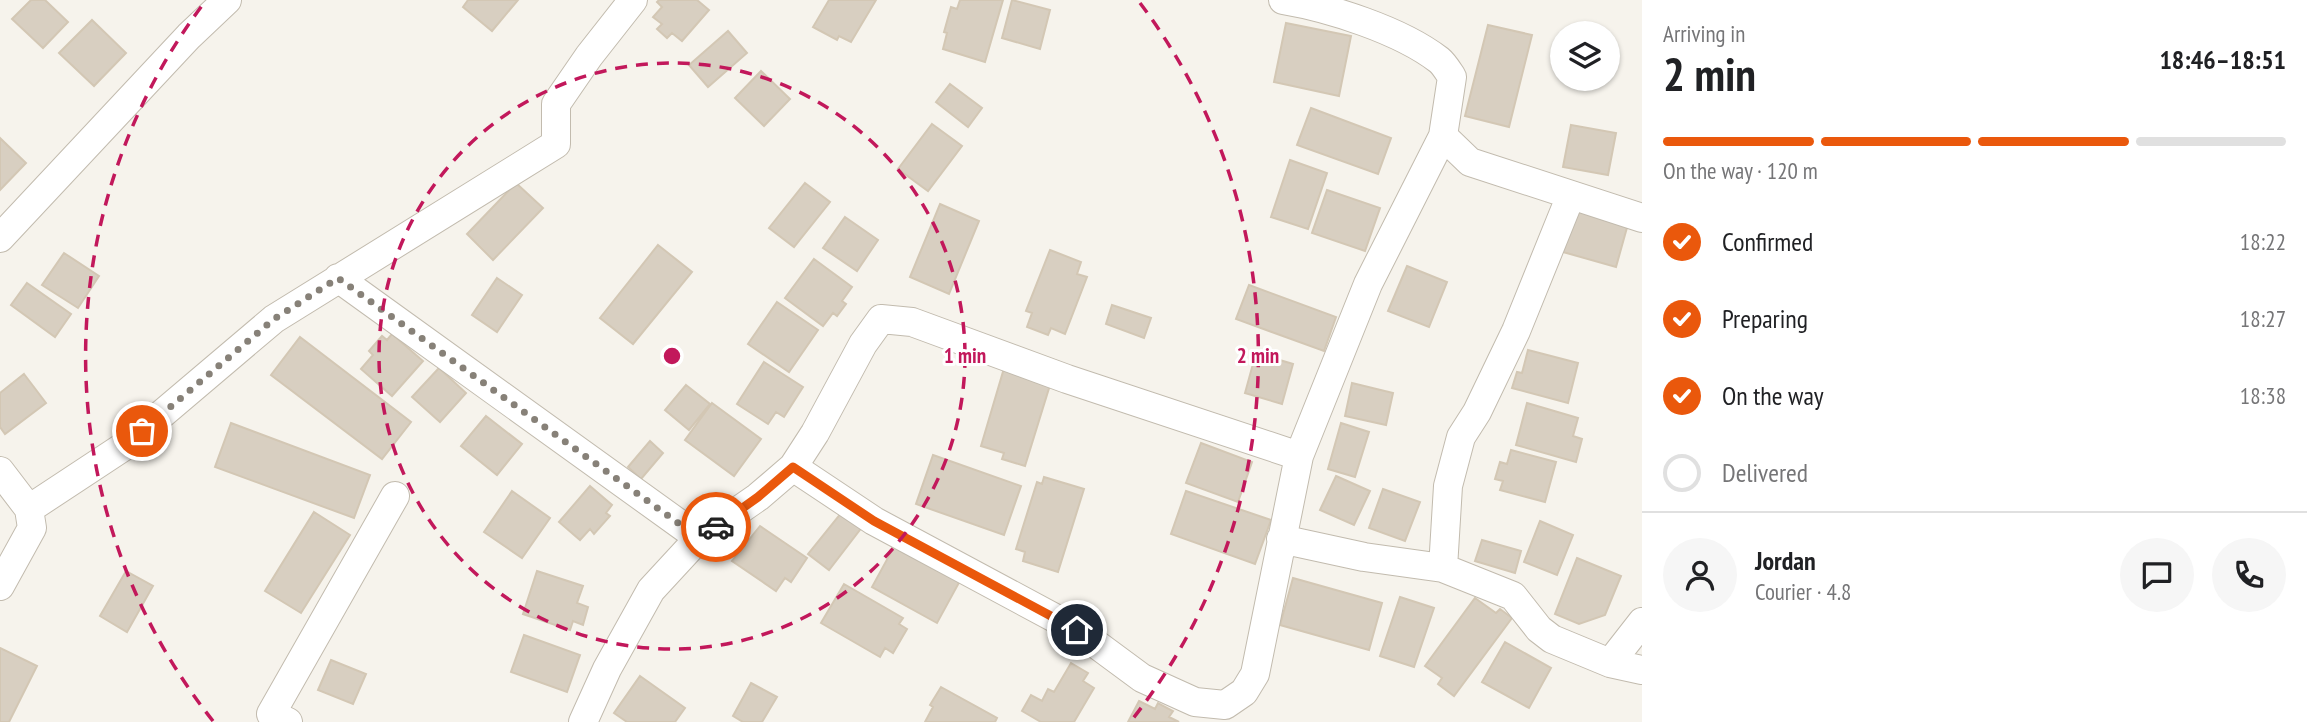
<!DOCTYPE html>
<meta charset="utf-8">
<style>
:root{--surface:#fff;--page:#f6f6f6;--text:#202124;--muted:#757577;--line:#e0e0e0;--accent:#ea580c}
body{margin:0;font-family:"PT Sans Narrow",sans-serif;background:var(--page);color:var(--text);height:100vh;display:flex;flex-direction:column;font-size:26px;white-space:nowrap}
*{box-sizing:border-box;margin:0}
p{font-size:23px;color:var(--muted)}
.icon{flex:none;width:38px;height:38px;fill:none;stroke:currentColor;stroke-width:2;stroke-linecap:round;stroke-linejoin:round}
.map{position:relative;flex:1;overflow:hidden}
.panel{display:flex;flex-direction:column;background:var(--surface);width:665px}
.panel>*{flex:none}
.controls{position:absolute;left:1550px;top:21px;display:grid;gap:14px}
.controls a{display:grid;place-items:center;width:70px;height:70px;border-radius:50%;background:var(--surface);box-shadow:0 2px 5px #0004;font-size:35px}
.pin{position:absolute;display:grid;place-items:center;width:60px;height:60px;color:#fff;margin:-30px;border:4px solid #fff;border-radius:50%;box-shadow:0 2px 7px #0007}
.courier{position:absolute;display:grid;place-items:center;width:70px;height:70px;margin:-35px;border:5px solid #ea580c;border-radius:50%;background:#fff;color:#222;box-shadow:0 2px 9px #0007}
.overview em{font-style:normal;font-weight:800}
.overview div{display:flex;flex-direction:column-reverse}
.overview{display:flex;align-items:center;justify-content:space-between;height:119px;padding:0 21px}
h1{font-size:46px;font-weight:800;line-height:52px}
.bar{display:grid;grid-template-columns:repeat(4,1fr);gap:10px 7px;align-content:center;height:84px;padding:0 21px}
.bar i{height:9px;border-radius:5px;background:var(--line)}
.bar .current{background:var(--accent)}
.bar p{grid-column:span 4}
.line{display:flex;align-items:center;gap:18px;padding:0 21px;border-top:2px solid var(--line)}
.line div{flex:1}
.round{display:grid;place-items:center;flex:none;width:74px;height:74px;border-radius:37px;background:var(--page)}
ol{padding:0 21px;list-style:none}
li{display:flex;align-items:center;gap:21px;height:77px}
li p{margin-inline-start:auto}
li .icon{padding:7px;border-radius:50%;background:var(--accent);color:#fff;stroke-width:4}
li:last-child{color:var(--muted)}
li i{width:38px;height:38px;border:4px solid var(--line);border-radius:50%}
main{display:flex;flex:1;min-height:0}
.map>svg:first-child{display:block}
.building{fill:#d8cfc1;stroke:#d3c7b4;stroke-width:2}
.lines{fill:none;stroke-linecap:round;stroke-linejoin:round}
.minor-casing{stroke:#c2bbae;stroke-width:30}
.minor{stroke:#fff;stroke-width:28}
.done{stroke:#878178;stroke-width:7;stroke-dasharray:0 12.6}
.route{stroke:#ea580c;stroke-width:9}
.ring{fill:none;stroke:#c2185b;stroke-width:3.5;stroke-dasharray:12 9}
.centre{fill:#c2185b;stroke:#fff;stroke-width:3.5}
.ring-label{font-size:21px;text-anchor:middle;font-weight:bold;fill:#c2185b;stroke:#fff;stroke-width:6;stroke-linejoin:round;paint-order:stroke}
</style>
<main>
<div class="map">
<svg width="1642" height="722" viewBox="0 0 1642 722">
<rect width="100%" height="100%" fill="#f6f3ec"/>
<path class="building" d="M31,0H45L68,22L43,48L12,19Z
M468,0H518L492,31L463,7Z
M659,0H697L709,10L682,41L672,33L667,38L657,29L662,24L653,17L662,7L657,2Z
M829,0H876L851,42L839,36L837,40L813,27Z
M960,0H1003L985,62L943,49L947,33L944,32L951,7L957,9Z
M1012,0L1050,10L1040,49L1002,38Z
M92,20L126,53L94,86L59,53Z
M1286,23L1351,36L1339,96L1274,82Z
M1488,25L1532,35L1509,127L1465,116Z
M728,31L747,53L708,87L689,65Z
M761,71L790,99L764,126L735,98Z
M950,84L982,108L968,127L936,102Z
M1311,108L1391,138L1378,174L1297,145Z
M932,124L962,146L928,191L898,169Z
M1571,125L1616,133L1608,175L1563,167Z
M0,138L26,163L0,190Z
M1290,160L1327,173L1308,229L1271,217Z
M516,183L543,208L493,260L467,234Z
M805,183L830,202L794,247L769,228Z
M1327,190L1380,208L1365,251L1312,233Z
M940,204L979,221L949,294L910,277Z
M1575,210L1628,224L1616,267L1563,252Z
M845,217L878,240L857,271L823,248Z
M658,245L692,272L633,344L600,318Z
M1050,250L1081,262L1077,274L1087,277L1065,334L1051,328L1048,335L1027,327L1032,313L1026,311Z
M64,253L99,276L78,308L42,285Z
M814,259L852,287L842,301L846,304L837,316L833,313L823,326L785,298Z
M1407,266L1447,282L1429,327L1388,311Z
M497,278L522,295L497,332L472,315Z
M27,283L71,314L55,337L11,305Z
M1249,285L1336,317L1324,351L1236,319Z
M777,302L818,330L789,372L748,344Z
M1112,305L1151,318L1144,338L1106,324Z
M392,334L423,361L392,396L361,369L373,355L369,351L382,336L387,340Z
M300,337L411,422L382,459L271,375Z
M1528,350L1578,363L1568,403L1512,388L1517,372L1522,373Z
M1256,353L1293,364L1282,404L1245,393Z
M764,362L803,387L784,417L776,412L768,424L737,404Z
M1005,365L1050,385L1025,466L1002,459L1004,453L981,446Z
M439,368L466,393L440,422L412,397Z
M24,374L46,403L5,434L0,427V393Z
M1352,383L1393,393L1386,425L1345,416Z
M686,385L710,404L689,430L665,410Z
M712,403L761,439L734,476L685,440Z
M1527,403L1578,418L1573,436L1582,439L1576,462L1516,445Z
M486,416L522,444L497,475L461,446Z
M231,423L370,475L354,518L215,467Z
M1341,423L1369,432L1355,477L1328,469Z
M650,441L663,453L641,479L628,467Z
M1201,443L1252,462L1238,502L1186,483Z
M1511,450L1556,462L1545,502L1500,490L1503,481L1495,479L1500,462L1507,464Z
M933,455L1021,486L1004,535L916,504Z
M1336,476L1370,491L1354,525L1320,510Z
M1044,477L1084,489L1058,572L1023,561L1025,552L1016,549L1037,482L1042,484Z
M590,486L612,505L606,513L610,516L594,534L590,529L580,540L559,522Z
M1383,489L1420,502L1405,541L1369,528Z
M512,491L550,518L522,558L484,532Z
M1186,491L1271,520L1255,564L1171,534Z
M846,507L866,522L829,570L808,554Z
M314,512L350,535L301,613L265,591Z
M1540,521L1573,535L1557,575L1524,562Z
M760,526L807,558L791,582L785,578L776,591L732,561Z
M1482,540L1521,551L1515,573L1475,561Z
M896,543L961,579L937,623L872,587Z
M1577,558L1621,576L1605,615L1579,624L1555,614Z
M126,571L153,586L127,632L100,616Z
M537,571L583,586L577,603L588,607L583,625L573,621L570,630L523,614Z
M1293,578L1382,603L1369,650L1280,625Z
M844,584L903,618L899,624L907,629L893,653L885,648L880,657L821,623Z
M1400,597L1434,608L1414,667L1380,656Z
M1475,598L1496,613L1500,609L1512,618L1454,696L1438,684L1442,678L1425,666Z
M524,635L580,655L567,692L511,672Z
M1505,642L1551,668L1529,708L1482,682Z
M0,648L37,666L9,722H0Z
M331,660L366,674L353,704L318,690Z
M1071,663L1088,673L1083,681L1094,688L1074,722H1041L1022,711L1031,695L1042,701L1048,689L1054,692Z
M640,676L685,708L675,722H627L614,713Z
M751,683L777,697L762,722H743L733,716Z
M941,687L997,718L995,722H925L933,707L930,705Z
M1139,701L1155,709L1158,703L1173,711L1169,717L1179,722H1128Z"/>
<g class="lines">
<defs>
<path id="minor" d="M1283,0C1330,8 1400,30 1439,60C1444,64 1448,71 1452,77L1443,136L1470,162L1642,218
M0,238L189,36L227,0
M338,278L699,538
M793,467L874,521L1077,630L1142,678L1195,702L1225,705L1244,692L1255,674L1299,456L1368,284L1443,136
M0,471L29,509L32,528L0,586
M29,509L123,447L274,319L556,144V104L589,56L633,0
M1281,539L1364,557L1443,568L1513,596L1539,629L1552,639L1610,663L1642,670
M1443,568L1448,486L1461,437L1477,412L1516,331L1571,195
M1610,663L1642,622
M288,722L271,714L395,496
M583,722L607,669L651,590L699,538L758,497L793,467L815,433L863,344L881,319L912,322L1067,379L1299,456"/>
</defs>
<use href="#minor" class="minor-casing"/>
<use href="#minor" class="minor"/>
</g>
<g class="lines">
<path class="done" d="M142,431L274,319L338,278L699,538L716,527"/>
<path class="route" d="M716,527L758,497L793,467L874,521L1077,630"/>
</g>
<g class="ring">
<circle cx="672" cy="356" r="293"/>
<path d="M213 721A586 586 0 0 1 204 3M1140 3A586 586 0 0 1 1131 721"/>
</g>
<circle cx="672" cy="356" r="10" class="centre"/>
<g class="ring-label">
<text x="965" y="363">1 min</text>
<text x="1258" y="363">2 min</text>
</g>
</svg>
<div class="controls">
<a><svg class="icon" aria-label="layers" viewBox="0 0 24 24"><path d="M12 4l9 5-9 5-9-5zM3 14l9 5 9-5"/></svg></a>
</div>
<div class="pin" style="left:142px;top:431px;background:#ea580c"><svg class="icon" aria-label="bag" viewBox="0 0 24 24"><path d="M5 8h14l-1 12H6zM9 8a3 3 0 0 1 6 0"/></svg></div>
<div class="pin" style="left:1077px;top:630px;background:#1f2937"><svg class="icon" aria-label="home" viewBox="0 0 24 24"><path d="M3 11l9-7 9 7M6 9v11h12V9"/></svg></div>
<div class="courier" style="left:716px;top:527px"><svg class="icon" aria-label="car" viewBox="0 0 24 24"><path d="M5 17H2v-5l4-1 3-4h7l3 4 3 1v5h-3M9 17h6M6 11h13"/><circle cx="7" cy="17" r="2"/><circle cx="17" cy="17" r="2"/></svg></div>
</div>
<section class="panel">
<div class="overview"><div><h1>2 min</h1><p>Arriving in</p></div><em>18:46–18:51</em></div>
<div class="bar"><i class="current"></i><i class="current"></i><i class="current"></i><i></i><p>On the way · 120 m</p></div>
<ol>
<li><svg class="icon" aria-label="check" viewBox="0 0 24 24"><path d="M5 12l5 5 9-10"/></svg>Confirmed<p>18:22</p></li>
<li><svg class="icon" aria-label="check" viewBox="0 0 24 24"><path d="M5 12l5 5 9-10"/></svg>Preparing<p>18:27</p></li>
<li><svg class="icon" aria-label="check" viewBox="0 0 24 24"><path d="M5 12l5 5 9-10"/></svg>On the way<p>18:38</p></li>
<li><i></i>Delivered</li>
</ol>
<div class="line" style="height:126px"><a class="round"><svg class="icon" aria-label="person" viewBox="0 0 24 24"><circle cx="12" cy="8" r="4"/><path d="M4 21q1-7 8-7t8 7"/></svg></a><div><b>Jordan</b><p>Courier · 4.8</p></div><a class="round"><svg class="icon" aria-label="chat" viewBox="0 0 24 24"><path d="M4 5h16v11H9l-5 4z"/></svg></a><a class="round"><svg class="icon" aria-label="phone" viewBox="0 0 24 24"><path d="M5 4h4l2 5-3 2q2 4 5 5l2-3 5 2v4C11 20 4 13 5 4z"/></svg></a></div>
</section>
</main>
